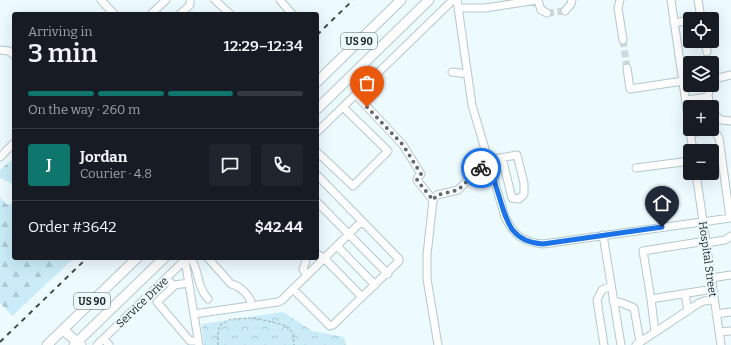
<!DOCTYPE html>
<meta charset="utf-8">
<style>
:root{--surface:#171b24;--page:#20242c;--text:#f1f3f6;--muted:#9ea1a6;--line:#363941;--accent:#0f766e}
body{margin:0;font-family:Bitter,serif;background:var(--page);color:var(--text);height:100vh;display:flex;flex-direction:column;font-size:15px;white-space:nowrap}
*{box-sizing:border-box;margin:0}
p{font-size:13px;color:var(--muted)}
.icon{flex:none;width:22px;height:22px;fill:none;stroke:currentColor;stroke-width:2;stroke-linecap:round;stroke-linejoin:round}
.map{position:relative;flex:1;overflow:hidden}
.details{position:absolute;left:12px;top:12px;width:307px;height:248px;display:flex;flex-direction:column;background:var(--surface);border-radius:4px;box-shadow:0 4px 16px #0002}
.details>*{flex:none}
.tools{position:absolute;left:683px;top:12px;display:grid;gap:8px}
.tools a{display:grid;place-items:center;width:36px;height:36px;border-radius:4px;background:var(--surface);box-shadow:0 4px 16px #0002;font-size:20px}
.pin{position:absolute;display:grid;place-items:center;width:34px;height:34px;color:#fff;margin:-41px -17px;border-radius:50% 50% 50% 0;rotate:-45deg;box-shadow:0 0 4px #0007}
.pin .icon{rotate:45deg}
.courier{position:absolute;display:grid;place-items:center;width:40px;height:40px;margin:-20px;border:3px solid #1a73e8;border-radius:50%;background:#fff;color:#222;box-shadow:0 1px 5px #0007}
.headline em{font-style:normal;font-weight:600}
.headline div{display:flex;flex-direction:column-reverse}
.headline{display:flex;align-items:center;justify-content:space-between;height:68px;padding:0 16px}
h1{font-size:26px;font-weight:600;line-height:30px}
.bar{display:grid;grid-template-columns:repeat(4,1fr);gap:6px 4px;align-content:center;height:48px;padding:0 16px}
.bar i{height:5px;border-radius:3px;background:var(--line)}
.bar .current{background:var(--accent)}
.bar p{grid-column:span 4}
.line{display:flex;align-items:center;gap:10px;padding:0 16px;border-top:1px solid var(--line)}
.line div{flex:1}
.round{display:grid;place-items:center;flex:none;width:42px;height:42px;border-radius:4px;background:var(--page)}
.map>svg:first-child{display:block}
.forest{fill:url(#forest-firs)}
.park{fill:url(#park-crowns)}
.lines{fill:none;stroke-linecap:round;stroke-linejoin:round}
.minor-tunnel{stroke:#cdd9dd;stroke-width:7;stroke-dasharray:7 3.5;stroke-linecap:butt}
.minor-casing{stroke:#b3c8cf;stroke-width:9}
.major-casing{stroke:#b3c8cf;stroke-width:11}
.path{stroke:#9ea9ad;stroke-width:1;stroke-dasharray:3 2;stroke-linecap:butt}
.minor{stroke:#fff;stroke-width:7}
.major{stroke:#fff;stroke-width:9}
.rail{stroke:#414a4d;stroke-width:2;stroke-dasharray:5 5;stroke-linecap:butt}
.done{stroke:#636d70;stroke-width:4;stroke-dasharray:0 7.2}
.route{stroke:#1a73e8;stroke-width:5}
.labels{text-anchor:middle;stroke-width:4;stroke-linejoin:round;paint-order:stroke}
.shield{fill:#edfafe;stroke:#596265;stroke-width:1}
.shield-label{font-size:10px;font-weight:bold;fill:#192124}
.street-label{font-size:11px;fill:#192124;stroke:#edfafe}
</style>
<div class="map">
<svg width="731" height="345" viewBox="0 0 731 345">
<defs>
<pattern id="forest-firs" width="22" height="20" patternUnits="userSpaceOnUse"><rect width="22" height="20" fill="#c9ecf8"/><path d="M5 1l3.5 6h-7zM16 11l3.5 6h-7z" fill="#accad4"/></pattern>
<pattern id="park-crowns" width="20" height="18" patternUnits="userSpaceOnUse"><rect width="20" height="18" fill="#c9ecf8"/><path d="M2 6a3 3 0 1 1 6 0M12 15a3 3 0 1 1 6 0" fill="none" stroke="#accad4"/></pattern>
</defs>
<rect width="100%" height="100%" fill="#edfafe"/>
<path class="forest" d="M14,158V185L0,178V170Z
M0,197L6,204H14V258H74L12,316L0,303Z"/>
<path class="park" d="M283,312L312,331L344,337L346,345H204L202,324Z"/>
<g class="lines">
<path class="minor-tunnel" d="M547,13L565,11
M623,40L627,68"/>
<defs>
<path id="minor" d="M101,0L114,14
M215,0L230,14
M280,0L292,14
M457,0L472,105L505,217C514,235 522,242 543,244L731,218
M538,0L541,10L547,13
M620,0L618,8L623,40
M671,0L693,151
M458,8H485L538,0
M565,11L571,4L572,0
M151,14L166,0
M180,14L190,5V0
M697,19L701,18L698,0
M674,23L690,20
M705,41L707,52
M0,50L9,51L14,55
M627,68L630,89L683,81
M452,72L467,74
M712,83L714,79L731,75
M356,95L403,145L421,174L418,177L417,180L433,200
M686,100L708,97
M710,107L708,95L711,85
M712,112L721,120L731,121
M317,132L453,0
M690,133C701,132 713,126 719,138L730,218
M317,152L353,186L388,151L343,107
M0,157L14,143
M636,168L690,161
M696,173L721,345
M317,175L399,259V261L333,325L330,326L293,289L362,221
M317,202L388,274
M603,235L621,345
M706,241L643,251L651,299L713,289
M706,243L725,240L731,236
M337,246L375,285
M317,254L324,258L362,297
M191,258C200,273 196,285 208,299
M208,258L231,284C241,286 250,296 252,305
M185,260L199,345
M306,261L303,269L307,275
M166,278L174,286L157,302L190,341H198
M711,278L731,275
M174,285L189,283
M685,294L688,311
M651,299L655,332
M613,301L622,303L634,308L640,342
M194,314L278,302L282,300L293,289
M716,314L731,312
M719,332L731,331
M104,339L109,345
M97,345L187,258
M438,345L427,279V255L433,200L437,195L458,190L488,160L517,155L524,183V194L519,199L512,198L502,158
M604,345L597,300L602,290L611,286
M636,345L699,303L704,301L714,300"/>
<path id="major" d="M317,82L401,0
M317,109L429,0
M63,330L81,345
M47,345L137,258
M74,345L164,258"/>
</defs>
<use href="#minor" class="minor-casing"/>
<use href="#major" class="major-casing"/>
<path class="path" d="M218,345V334L220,325L231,319L254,318L272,322L287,326L293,333L294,345"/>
<use href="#minor" class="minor"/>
<use href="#major" class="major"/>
<path class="rail" d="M317,35L353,0
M0,342L87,258"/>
</g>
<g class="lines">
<path class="done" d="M367,107L403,145L421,174L418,177L417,180L433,200L437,195L458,190L481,168"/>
<path class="route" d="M481,168L488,160C492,172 495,184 499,196C507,222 511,242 543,244L662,227"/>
</g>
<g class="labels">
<g class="shield">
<rect x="341" y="33" width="36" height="16" rx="3"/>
<rect x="74" y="293" width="36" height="16" rx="3"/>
</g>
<g class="shield-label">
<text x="359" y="45">US 90</text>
<text x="92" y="305">US 90</text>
</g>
<g class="street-label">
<text transform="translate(708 259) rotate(82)" y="4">Hospital Street</text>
<text transform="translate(142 302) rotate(-44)" y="4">Service Drive</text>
</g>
</g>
</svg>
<div class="tools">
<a><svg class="icon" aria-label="locate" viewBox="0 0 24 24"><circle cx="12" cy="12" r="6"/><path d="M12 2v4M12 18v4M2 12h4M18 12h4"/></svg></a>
<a><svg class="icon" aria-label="layers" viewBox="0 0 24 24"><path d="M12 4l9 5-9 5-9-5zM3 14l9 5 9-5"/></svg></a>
<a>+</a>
<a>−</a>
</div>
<div class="pin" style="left:367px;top:107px;background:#ea580c"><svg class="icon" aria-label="bag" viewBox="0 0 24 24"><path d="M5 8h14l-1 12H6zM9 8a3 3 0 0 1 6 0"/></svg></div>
<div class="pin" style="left:662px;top:227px;background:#1f2937"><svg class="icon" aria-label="home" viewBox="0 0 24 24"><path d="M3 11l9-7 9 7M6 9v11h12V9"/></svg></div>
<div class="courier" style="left:481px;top:168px"><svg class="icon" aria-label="bike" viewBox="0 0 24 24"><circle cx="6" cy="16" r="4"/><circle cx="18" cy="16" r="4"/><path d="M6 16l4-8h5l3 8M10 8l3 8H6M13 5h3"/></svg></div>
<section class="details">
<div class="headline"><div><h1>3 min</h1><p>Arriving in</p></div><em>12:29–12:34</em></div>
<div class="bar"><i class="current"></i><i class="current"></i><i class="current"></i><i></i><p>On the way · 260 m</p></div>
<div class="line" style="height:72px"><b class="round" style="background:var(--accent);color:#fff">J</b><div><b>Jordan</b><p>Courier · 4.8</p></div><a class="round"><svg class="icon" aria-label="chat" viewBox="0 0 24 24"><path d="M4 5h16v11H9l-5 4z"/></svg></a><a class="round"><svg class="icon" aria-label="phone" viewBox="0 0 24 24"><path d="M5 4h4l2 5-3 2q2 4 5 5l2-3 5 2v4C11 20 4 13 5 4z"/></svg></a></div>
<div class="line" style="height:52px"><div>Order #3642</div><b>$42.44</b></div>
</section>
</div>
